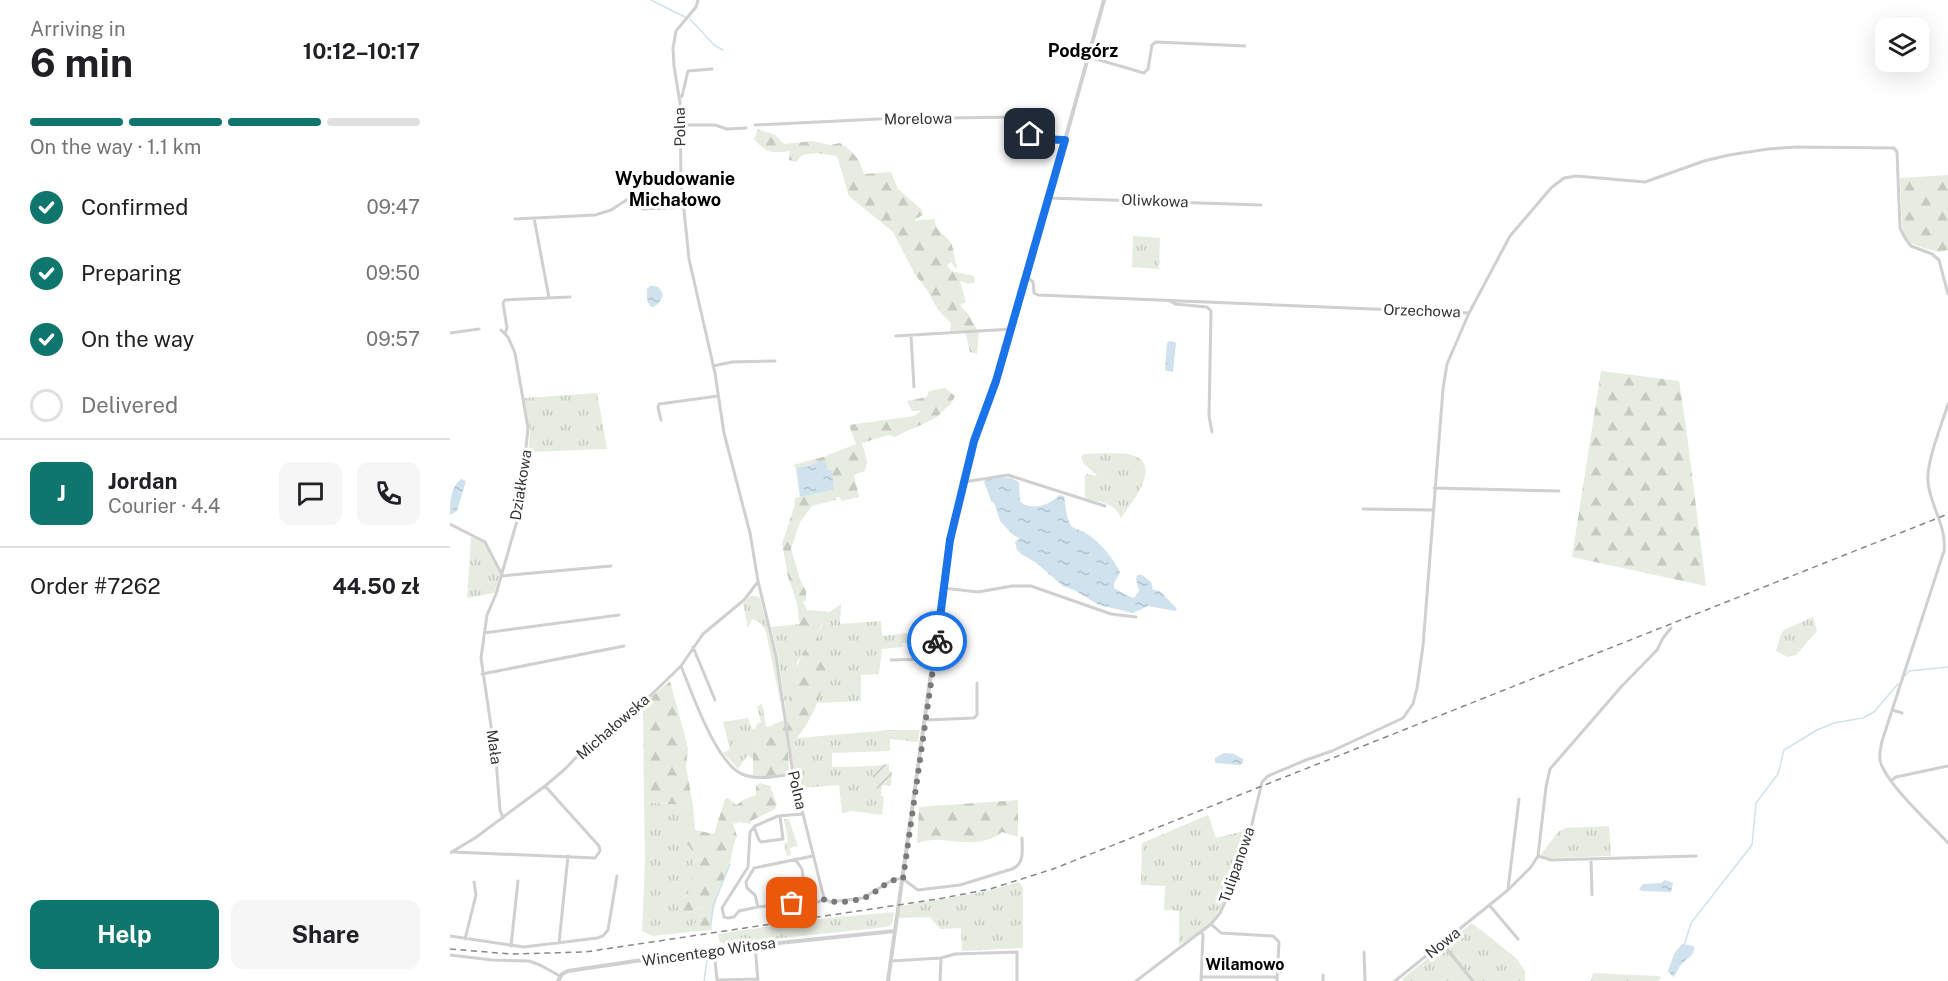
<!DOCTYPE html>
<meta charset="utf-8">
<style>
:root{--surface:#fff;--page:#f6f6f6;--text:#202124;--muted:#757577;--line:#e0e0e0;--accent:#0f766e}
body{margin:0;font-family:"Public Sans",sans-serif;background:var(--page);color:var(--text);height:100vh;display:flex;flex-direction:column;font-size:22px;white-space:nowrap}
*{box-sizing:border-box;margin:0}
p{font-size:20px;color:var(--muted)}
.icon{flex:none;width:33px;height:33px;fill:none;stroke:currentColor;stroke-width:2;stroke-linecap:round;stroke-linejoin:round}
.map{position:relative;flex:1;overflow:hidden}
.side{display:flex;flex-direction:column;background:var(--surface);width:450px}
.side>*{flex:none}
.buttons{position:absolute;left:1425px;top:18px;display:grid;gap:12px}
.buttons a{display:grid;place-items:center;width:54px;height:54px;border-radius:12px;background:var(--surface);box-shadow:0 6px 24px #0002;font-size:30px}
.pin{position:absolute;display:grid;place-items:center;width:51px;height:51px;color:#fff;margin:-26px;border-radius:12px;box-shadow:0 3px 9px #0006}
.courier{position:absolute;display:grid;place-items:center;width:60px;height:60px;margin:-30px;border:4px solid #1a73e8;border-radius:50%;background:#fff;color:#222;box-shadow:0 2px 8px #0007}
.summary em{font-style:normal;font-weight:700}
.summary div{display:flex;flex-direction:column-reverse}
.summary{display:flex;align-items:center;justify-content:space-between;height:102px;padding:0 30px}
h1{font-size:39px;font-weight:700;line-height:45px}
.bar{display:grid;grid-template-columns:repeat(4,1fr);gap:9px 6px;align-content:center;height:72px;padding:0 30px}
.bar i{height:8px;border-radius:4px;background:var(--line)}
.bar .current{background:var(--accent)}
.bar p{grid-column:span 4}
.line{display:flex;align-items:center;gap:15px;padding:0 30px;border-top:2px solid var(--line)}
.line div{flex:1}
.round{display:grid;place-items:center;flex:none;width:63px;height:63px;border-radius:12px;background:var(--page)}
ol{padding:0 30px;list-style:none}
li{display:flex;align-items:center;gap:18px;height:66px}
li p{margin-inline-start:auto}
li .icon{padding:6px;border-radius:50%;background:var(--accent);color:#fff;stroke-width:4}
li:last-child{color:var(--muted)}
li i{width:33px;height:33px;border:3px solid var(--line);border-radius:50%}
.action{display:flex;gap:12px;margin-top:auto;padding:12px 30px}
.action a{flex:1;height:69px;border-radius:12px;background:var(--accent);color:#fff;font-size:24px;font-weight:700;line-height:69px;text-align:center}
.action a+a{background:var(--page);color:var(--text)}
main{display:flex;flex:1;min-height:0}
.map>svg:first-child{display:block}
.grass{fill:url(#grass-tufts)}
.forest{fill:url(#forest-firs)}
.garden{fill:url(#garden-furrows)}
.water{fill:url(#water-ripples)}
.lines{fill:none;stroke-linecap:round;stroke-linejoin:round}
.stream{stroke:#cfe2ee;stroke-width:1.5}
.minor{stroke:#d0d0d0;stroke-width:3}
.tertiary{stroke:#d0d0d0;stroke-width:4}
.rail{stroke:#888;stroke-width:1.5;stroke-dasharray:6 4.5;stroke-linecap:butt}
.done{stroke:#7a7a7a;stroke-width:6;stroke-dasharray:0 10.8}
.route{stroke:#1a73e8;stroke-width:8}
.labels{text-anchor:middle;stroke-width:6;stroke-linejoin:round;paint-order:stroke}
.street-label{font-size:15px;fill:#333;stroke:#fff}
.neighbourhood-label{font-size:16px;font-weight:bold;fill:#000;stroke:#fff}
.quarter-label{font-size:18px;font-weight:bold;fill:#000;stroke:#fff}
</style>
<main>
<section class="side">
<div class="summary"><div><h1>6 min</h1><p>Arriving in</p></div><em>10:12–10:17</em></div>
<div class="bar"><i class="current"></i><i class="current"></i><i class="current"></i><i></i><p>On the way · 1.1 km</p></div>
<ol>
<li><svg class="icon" aria-label="check" viewBox="0 0 24 24"><path d="M5 12l5 5 9-10"/></svg>Confirmed<p>09:47</p></li>
<li><svg class="icon" aria-label="check" viewBox="0 0 24 24"><path d="M5 12l5 5 9-10"/></svg>Preparing<p>09:50</p></li>
<li><svg class="icon" aria-label="check" viewBox="0 0 24 24"><path d="M5 12l5 5 9-10"/></svg>On the way<p>09:57</p></li>
<li><i></i>Delivered</li>
</ol>
<div class="line" style="height:108px"><b class="round" style="background:var(--accent);color:#fff">J</b><div><b>Jordan</b><p>Courier · 4.4</p></div><a class="round"><svg class="icon" aria-label="chat" viewBox="0 0 24 24"><path d="M4 5h16v11H9l-5 4z"/></svg></a><a class="round"><svg class="icon" aria-label="phone" viewBox="0 0 24 24"><path d="M5 4h4l2 5-3 2q2 4 5 5l2-3 5 2v4C11 20 4 13 5 4z"/></svg></a></div>
<div class="line" style="height:78px"><div>Order #7262</div><b>44.50 zł</b></div>
<div class="action"><a>Help</a><a>Share</a></div>
</section>
<div class="map">
<svg width="1498" height="981" viewBox="0 0 1498 981">
<defs>
<pattern id="grass-tufts" width="24" height="20" patternUnits="userSpaceOnUse" patternTransform="scale(1.5)"><rect width="24" height="20" fill="#e6ecdf"/><path d="M3 7l-1-3M5 7V3M7 7l1-3M15 17l-1-3M17 17v-4M19 17l1-3" fill="none" stroke="#c6cbc0"/></pattern>
<pattern id="forest-firs" width="22" height="20" patternUnits="userSpaceOnUse" patternTransform="scale(1.5)"><rect width="22" height="20" fill="#e6ecdf"/><path d="M5 1l3.5 6h-7zM16 11l3.5 6h-7z" fill="#c6cbc0"/></pattern>
<pattern id="garden-furrows" width="10" height="10" patternUnits="userSpaceOnUse" patternTransform="scale(1.5)"><rect width="10" height="10" fill="#e6ecdf"/><path d="M-1 1l2-2M0 10L10 0M9 11l2-2" fill="none" stroke="#c6cbc0"/></pattern>
<pattern id="water-ripples" width="26" height="14" patternUnits="userSpaceOnUse" patternTransform="scale(1.5)"><rect width="26" height="14" fill="#cfe2ee"/><path d="M2 4q2-2 4 0t4 0M15 11q2-2 4 0t4 0" fill="none" stroke="#b2c2cd"/></pattern>
</defs>
<rect width="100%" height="100%" fill="#fff"/>
<path class="grass" d="M683,236L710,238L709,269L682,267Z
M147,393L157,449L78,452L80,430L74,398Z
M634,454C646,454 672,452 682,455C714,465 681,503 671,518C666,503 649,502 635,498V476L637,474L646,476L647,475L634,464L631,457Z
M21,537L34,543L50,575L44,593L17,598Z
M300,596H307L310,598L325,656L334,720L316,632C313,625 310,621 302,619L298,628L293,604Z
M391,604L390,624L431,621L432,636L457,633L458,643H452L453,647L432,649L429,674L411,675V701L367,703L374,680L367,634L371,628L374,616Z
M1363,617L1367,631L1346,655L1338,657L1326,651L1331,634L1334,630Z
M350,624L352,634L356,635C359,645 354,655 347,662V675L340,687L339,703L335,705L328,656L321,627Z
M312,703L316,727H313C310,739 302,747 304,760L298,755L288,769L273,753L280,749L273,722L298,718L302,729L306,728L307,724L311,722L307,707Z
M440,730H470L468,742L440,739V751L382,753V767L423,766V785H426L428,795L434,797L432,815L402,811L392,813L389,785L349,788L342,759H346V749L344,742L348,738Z
M194,802L243,806L245,830L229,824L231,839L239,846L246,858L239,872C248,886 241,894 229,901L235,914L254,907L250,917L239,932L203,936L192,931L195,860Z
M758,815L766,838L798,830C789,861 782,898 760,923C753,932 739,938 729,945V911L714,910L715,886L691,885L692,843Z
M334,819H339L348,846L340,848L341,855L337,856L334,844L338,842Z
M1159,826L1161,856L1099,858L1092,856L1091,854L1108,832L1116,828Z
M569,882L573,888V948L512,951L511,928L490,929L480,917L448,918L451,906L533,892Z
M444,912L442,924L437,927L274,944L269,941L268,934L367,919Z
M1022,923L1066,958L1075,971V981H953L952,979Z
M1143,973L1207,976L1211,977L1209,981H1141Z"/>
<path class="forest" d="M308,129L325,135L334,144L362,141L380,145L390,143C403,151 410,159 414,174L441,172L448,189L472,210L473,215L465,219V221L485,219C484,231 495,233 501,243C504,249 504,259 507,266L506,269L501,262L497,265L501,271L524,276L525,282L518,284L510,281L516,302L510,305L518,314L529,333L527,354L520,352L515,331L500,332L501,323L488,310L477,290L464,273L443,232L399,196L387,156L366,153L352,155L346,162L339,160L340,151C322,153 317,154 304,139Z
M1498,175V250L1490,252L1473,248L1461,243L1456,237L1452,228L1450,178Z
M1151,371L1229,381L1236,427L1256,586L1122,557Z
M495,388L505,396L500,405C494,408 491,415 485,418C472,425 458,430 445,437L438,435L412,443L417,461L415,471L404,475L409,497L391,501L390,497H386V500L362,506L350,522L341,549L351,582L356,591V601L353,602L357,610L380,612C371,618 373,625 367,634C370,643 374,653 375,662C378,688 360,723 344,742L347,756L346,759H342L335,705L339,703L340,687L347,675C344,658 361,654 355,635L352,634L350,638L345,636V630L350,628L347,603L338,577L332,543L344,508L345,498L384,490L378,470L369,461L354,468L351,466L346,468L343,465L373,457L406,444L399,425L464,416L471,411H462L457,401L477,397L479,391Z
M220,681L238,748L236,766L243,806L194,802L193,704Z
M334,720L338,745L339,773L316,777L303,775V753L313,727H318Z
M310,783L320,786L327,805L325,809L301,821L300,824L289,822L283,824L287,836C282,847 282,858 278,869C271,889 261,908 262,930L239,932L250,917L253,907L235,914L228,912L229,901C241,894 248,886 239,872L246,858L239,846L231,839L228,823L245,830L264,834L275,799L278,798L286,805L293,800L306,795V786Z
M568,800V837L552,832C535,846 512,842 491,840C484,839 475,841 467,843L469,807Z"/>
<path class="garden" d="M439,764V771L442,772L441,786L432,785L431,796L428,795L426,785L423,786V766Z"/>
<path class="water" d="M200,286C208,285 212,290 213,296L208,304L203,307L200,306L197,300V289Z
M719,341L725,342L726,343L723,372L717,371L715,370L717,343Z
M369,461L375,462L378,470L382,471L384,490L350,497L346,468L351,466L354,468Z
M551,477L561,478L569,482L570,501C580,512 601,505 609,495L614,496L617,517L621,526C625,529 630,530 634,532C648,540 665,559 670,573L664,583V588L676,595L684,598L689,591L686,579L687,575H692L701,582L703,590L710,591L727,609L725,611L698,606L683,613L649,605L624,590L613,586L585,562L571,554L567,550L565,542L569,538L563,535L550,521L545,505L541,500L534,482L535,480Z
M11,479L16,481L7,511L0,515C0,502 0,488 11,479Z
M774,753L784,754L793,759V762L790,765L765,763V758Z
M1215,880L1223,883L1221,892L1192,891L1189,889L1193,884L1211,883Z
M1232,944L1244,946C1245,957 1237,957 1231,965C1227,970 1227,974 1223,977L1218,971L1224,954Z"/>
<g class="lines">
<path class="stream" d="M201,0L235,17
M240,19L264,45L273,50
M1455,676L1459,671L1498,667
M261,923L263,906L280,864
M1234,946L1241,923L1302,845L1306,803L1328,774L1334,750L1367,730L1384,723L1413,718L1424,712L1448,684
M254,981L257,960"/>
<path class="minor" d="M248,0L246,7L226,31L223,48L224,66L230,103L231,181L239,259L265,373L274,433L300,533L308,581L326,656L343,774L374,898L380,902L413,898L444,879H453L468,890L510,885L562,869C575,864 572,850 572,838
M639,57L694,73L698,69L702,45L706,42L795,46
M229,98L232,96L238,71L262,69
M231,125H265L277,129L296,128
M305,125L428,119L574,117L577,118L580,134L583,139H615
M599,198L811,205
M84,218L99,298
M65,219L145,215L161,210L178,199L193,209L234,207
M577,277L583,282L584,293L588,295L1019,313L997,364L993,389L973,646L967,688L963,704L953,718L882,751L856,760L818,776L812,782L801,828L783,885L770,913L761,924L686,981
M720,301L725,304L757,307L761,311L759,416L762,432
M1019,313L1060,236L1101,188L1114,178L1126,176L1195,182L1254,161L1279,155L1318,149L1347,147L1444,148L1447,152L1450,228L1455,238L1461,246L1482,254L1489,260L1498,294
M51,330L58,337L65,353L78,428L69,514L46,594L37,615L31,658L46,760L50,810L53,818
M0,333L29,329
M55,333L57,328L53,303L55,300L120,297
M446,336L562,329
M461,336L464,387
M263,366L282,362L325,361
M1498,404C1492,424 1476,462 1478,482C1480,506 1497,526 1494,551L1432,741C1431,747 1429,753 1430,760C1434,782 1482,825 1498,843
M211,420L208,407L209,404L268,396
M514,482L558,475L655,506
M984,488L1109,491
M913,509L982,510
M0,524L35,542L51,573
M51,576L161,566
M493,588L528,592L562,586H581L661,614L686,617
M34,633L169,615
M243,647L265,700
M441,660L482,659
M231,666C242,693 266,763 292,774C308,781 327,776 343,774
M32,674L174,646
M1442,710L1452,713
M476,720L524,718L527,715V683
M1442,780L1446,777L1498,766
M353,814L328,816L305,826L300,832L298,867L272,908L274,917L278,918L284,917L289,911L308,907L356,901L368,902L375,899
M304,827L309,840L311,842L333,839L330,816
M4,852L145,858L150,851L149,846L95,786
M0,853L25,838L95,786L115,769L142,741L199,697L231,666L253,634L294,600L307,583
M1088,856L1101,860L1246,856
M345,859L352,869L356,901
M1141,859L1142,895
M1058,889L1069,799
M1040,906L1068,939
M308,907L305,895L297,888L296,882L304,868L363,856
M761,924L771,933L823,936L829,942L827,981
M751,932L753,935L751,981
M0,936L74,947L147,938L153,936L158,930L167,876
M15,939L26,895L24,882
M109,943L118,856
M992,943L1023,981
M305,945L308,981
M61,946L68,881
M264,950L267,980L308,979
M914,952L915,981
M0,955L42,960L79,961L90,965L110,976
M441,961L491,958L505,954L567,952V981
M751,977H827
M490,981L491,958
M873,981V975
M945,981L1058,890L1081,867L1088,856L1096,787L1100,769L1171,687L1207,650L1213,638L1221,628"/>
<path class="tertiary" d="M108,981L112,974L118,971L260,950L445,931
M438,981L495,573L508,503L524,441L546,381L564,324L654,0"/>
<path class="rail" d="M0,949L61,954L135,952L488,899L540,889L603,869L1498,514"/>
</g>
<g class="lines">
<path class="done" d="M342,903C354,901 365,904 375,899C384,905 409,901 418,896C431,890 438,878 453,879L487,641"/>
<path class="route" d="M487,641L500,540L524,441L546,381L615,140L583,139L580,134"/>
</g>
<g class="labels">
<g class="street-label">
<text transform="translate(468 119) rotate(-1)" y="5">Morelowa</text>
<text transform="translate(230 127) rotate(-91)" y="5">Polna</text>
<text transform="translate(705 201) rotate(2)" y="5">Oliwkowa</text>
<text transform="translate(972 311) rotate(2)" y="5">Orzechowa</text>
<text transform="translate(71 485) rotate(-81)" y="5">Działkowa</text>
<text transform="translate(163 727) rotate(-41)" y="5">Michałowska</text>
<text transform="translate(44 747) rotate(82)" y="5">Mała</text>
<text transform="translate(347 790) rotate(77)" y="5">Polna</text>
<text transform="translate(787 865) rotate(-71)" y="5">Tulipanowa</text>
<text transform="translate(993 943) rotate(-39)" y="5">Nowa</text>
<text transform="translate(259 952) rotate(-8)" y="5">Wincentego Witosa</text>
</g>
<g class="neighbourhood-label">
<text x="795" y="970">Wilamowo</text>
</g>
<g class="quarter-label">
<text x="633" y="57">Podgórz</text>
<text x="225" y="185">Wybudowanie<tspan x="225" dy="21">Michałowo</tspan></text>
</g>
</g>
</svg>
<div class="buttons">
<a><svg class="icon" aria-label="layers" viewBox="0 0 24 24"><path d="M12 4l9 5-9 5-9-5zM3 14l9 5 9-5"/></svg></a>
</div>
<div class="pin" style="left:342px;top:903px;background:#ea580c"><svg class="icon" aria-label="bag" viewBox="0 0 24 24"><path d="M5 8h14l-1 12H6zM9 8a3 3 0 0 1 6 0"/></svg></div>
<div class="pin" style="left:580px;top:134px;background:#1f2937"><svg class="icon" aria-label="home" viewBox="0 0 24 24"><path d="M3 11l9-7 9 7M6 9v11h12V9"/></svg></div>
<div class="courier" style="left:487px;top:641px"><svg class="icon" aria-label="bike" viewBox="0 0 24 24"><circle cx="6" cy="16" r="4"/><circle cx="18" cy="16" r="4"/><path d="M6 16l4-8h5l3 8M10 8l3 8H6M13 5h3"/></svg></div>
</div>
</main>
